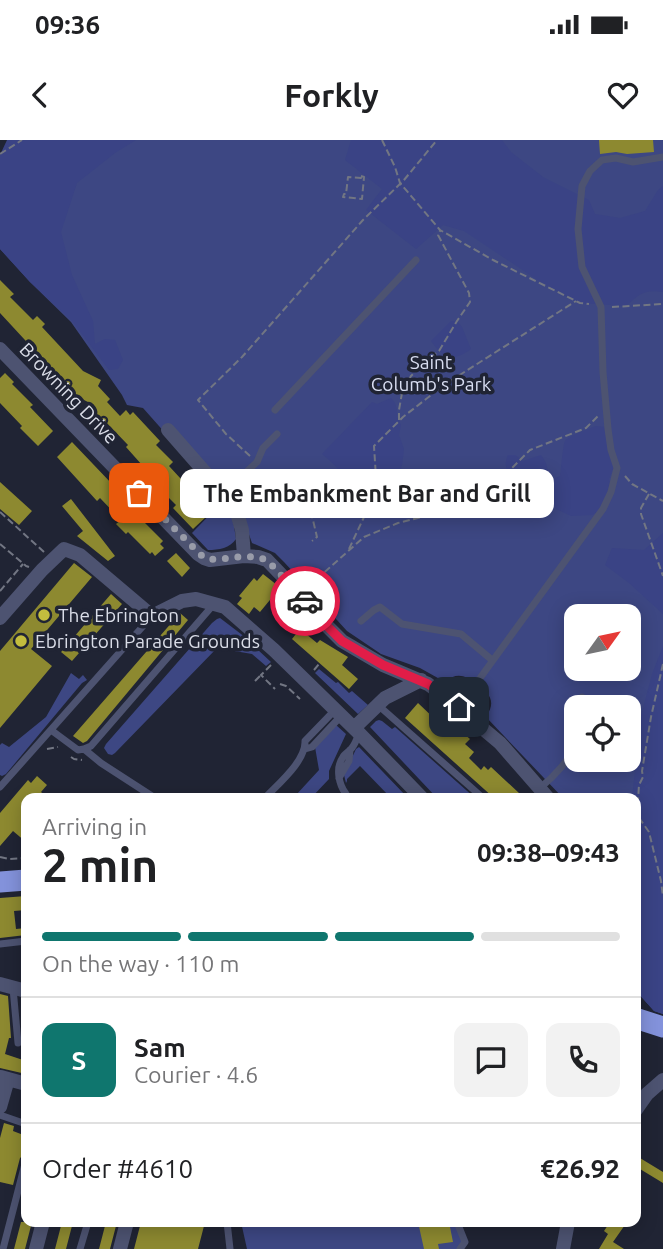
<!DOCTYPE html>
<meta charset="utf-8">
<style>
:root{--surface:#fff;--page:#f2f2f2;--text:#202124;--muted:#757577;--line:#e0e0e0;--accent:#0f766e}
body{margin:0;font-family:Ubuntu,sans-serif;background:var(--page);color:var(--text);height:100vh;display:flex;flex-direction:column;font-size:26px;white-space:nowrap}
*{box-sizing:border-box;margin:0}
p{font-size:23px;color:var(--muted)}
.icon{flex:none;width:38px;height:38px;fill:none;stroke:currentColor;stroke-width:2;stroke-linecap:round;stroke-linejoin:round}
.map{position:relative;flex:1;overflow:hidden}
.side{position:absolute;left:21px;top:653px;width:620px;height:434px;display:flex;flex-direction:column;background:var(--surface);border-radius:14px;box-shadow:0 4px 18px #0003}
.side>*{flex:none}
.needle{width:46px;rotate:57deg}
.tools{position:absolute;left:564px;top:464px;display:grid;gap:14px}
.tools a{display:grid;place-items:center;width:77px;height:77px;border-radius:14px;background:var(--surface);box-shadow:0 4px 18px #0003;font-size:35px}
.pin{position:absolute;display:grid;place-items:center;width:60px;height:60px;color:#fff;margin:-30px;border-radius:14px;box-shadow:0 4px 10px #0006}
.courier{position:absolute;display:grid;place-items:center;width:70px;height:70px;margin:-35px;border:5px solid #e11d48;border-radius:50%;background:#fff;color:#222;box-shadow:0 2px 9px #0007}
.bubble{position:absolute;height:49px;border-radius:14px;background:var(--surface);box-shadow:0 4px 18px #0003;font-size:23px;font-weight:700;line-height:49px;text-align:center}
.overview em{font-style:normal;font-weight:700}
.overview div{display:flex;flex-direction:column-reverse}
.overview{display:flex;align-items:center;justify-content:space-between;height:119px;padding:0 21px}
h1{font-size:46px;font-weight:700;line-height:52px}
.bar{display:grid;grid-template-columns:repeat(4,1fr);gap:10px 7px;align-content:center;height:84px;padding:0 21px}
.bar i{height:9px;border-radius:5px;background:var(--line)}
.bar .active{background:var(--accent)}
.bar p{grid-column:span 4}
.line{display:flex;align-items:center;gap:18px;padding:0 21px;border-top:2px solid var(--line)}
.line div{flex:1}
.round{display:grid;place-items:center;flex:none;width:74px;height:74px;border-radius:14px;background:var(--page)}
.status{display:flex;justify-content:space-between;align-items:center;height:49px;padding:0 35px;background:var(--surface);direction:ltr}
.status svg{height:19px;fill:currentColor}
header{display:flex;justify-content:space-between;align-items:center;height:91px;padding:0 21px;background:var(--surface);font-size:32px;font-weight:700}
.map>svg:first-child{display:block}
.green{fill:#3d4783;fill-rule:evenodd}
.forest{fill:#3a4385}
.building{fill:#8d8930}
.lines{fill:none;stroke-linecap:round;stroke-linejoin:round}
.path{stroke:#727683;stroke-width:2;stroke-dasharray:7 3.5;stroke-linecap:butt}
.lane{stroke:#4d5371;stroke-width:7}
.street{stroke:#4d5371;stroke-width:14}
.highway{stroke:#8392db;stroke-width:21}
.done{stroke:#999ca9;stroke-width:7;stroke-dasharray:0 12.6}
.route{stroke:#e11d48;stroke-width:9}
.poi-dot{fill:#c3bd3e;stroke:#202434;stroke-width:2.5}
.labels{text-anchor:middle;stroke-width:7;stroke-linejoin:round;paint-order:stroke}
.park-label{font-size:19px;fill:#d8ddf1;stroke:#202434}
.street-label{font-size:19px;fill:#dadde8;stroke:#202434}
.poi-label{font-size:19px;fill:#dadde8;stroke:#202434;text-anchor:start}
</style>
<div class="status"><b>09:36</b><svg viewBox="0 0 49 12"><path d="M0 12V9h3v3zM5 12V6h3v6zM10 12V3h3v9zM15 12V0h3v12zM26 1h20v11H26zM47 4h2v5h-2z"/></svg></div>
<header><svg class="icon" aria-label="back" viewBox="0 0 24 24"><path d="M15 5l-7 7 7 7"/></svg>Forkly<svg class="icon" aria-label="heart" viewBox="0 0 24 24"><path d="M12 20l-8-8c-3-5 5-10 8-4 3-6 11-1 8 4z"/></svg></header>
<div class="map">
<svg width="663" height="1109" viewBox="0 0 663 1109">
<rect width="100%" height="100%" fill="#202434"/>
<path class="green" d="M14,0H663V874L654,871L637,852L639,754L635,741V658H563L486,577C497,560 489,554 476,543C465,535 456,532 445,542L420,528L381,514L347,491L284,422L275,413L252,403L245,383L143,268L127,265L122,255L71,182L30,142L0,109ZM576,476H628V528H576ZM576,567H628V620H576Z
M223,361L232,373L236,399C230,408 219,410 208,410L192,393Z
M220,478L241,494L271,522L266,526L252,514L217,508L115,613L112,615L108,614L104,608L106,604L212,483L217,479Z
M319,529L336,543L338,542L349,553L352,551L368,565L358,574L315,533Z
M71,533L79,539L83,535L87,540L82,543L6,634L2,636L0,635V605L2,603L9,607L46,577Z
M379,580L382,581L392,589L395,587L475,658H437L370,587L376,581Z
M336,585L346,594L329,631V639L311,658H299L296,655L319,630L315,607Z
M359,607L408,658H391L360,626L347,639V641L346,643L344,635L356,609Z
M241,1082H461L465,1102L459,1109H247Z"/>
<path class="forest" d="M7,0H136L115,13L77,43L61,92L72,135L93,181L95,204L105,199L115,200L123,220L118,229L109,230L72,181L30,142L0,109V15Z
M351,0H502L511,12L543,37L589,60L595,74L620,78L645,71L658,50L663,46V152C644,149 639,154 626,166L580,163L542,143L464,91L443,85L416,109L366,70L382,49L345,20Z
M451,181H457L462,187L471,209C453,222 444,219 431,201Z
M391,258L395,263L397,270V277L401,285L399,295L404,309L402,325L398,338L388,340L385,342V356L378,355L370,347L365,349L361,357H354L347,354C345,349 342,343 345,338C339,329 331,321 322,314L372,262L377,264Z
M596,286L604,287L614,326L609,339L610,347L599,371L592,375L571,376L556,369L547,362L543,353C537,351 531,352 525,350C512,343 501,329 508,315H515L523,321L541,315C547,323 549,329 546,338L551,340L560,336C561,330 563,304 565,301C568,296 589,289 596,286Z
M663,393V474L629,443L605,425L612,408L644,410Z
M663,506V874L654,871L637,852L639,754L635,741V658H632L641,576L652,534Z"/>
<path class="building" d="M599,0H653L654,12L627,14L616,12L600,14Z
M0,140L14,154L10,157L33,180L37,176L45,184L42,187L83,231L101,240L98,246L110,259L107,262L120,276L126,270L130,275L133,272L160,301L156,305L173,322L169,326L193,352L191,354L195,359L192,361L207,376L193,389L173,368L176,365L139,328L142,325L126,307L128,305L104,280L101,284L88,270L94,265L72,254L73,252L0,173Z
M5,233L14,242L12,244L33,265L30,267L53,291L38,306L20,288L22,286L0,263V238Z
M72,302L113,345L110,348L135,373L138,370L144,376L141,379L163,401L160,404L164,408L155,416L152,412L150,414L128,392L126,394L116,384L121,380L100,358L97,361L57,317Z
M0,342L32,371L19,385L0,369Z
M71,359L115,416L108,421L77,396L83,391L62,366Z
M176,413L190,428L182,437L167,421Z
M74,423L92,437L31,509L52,526L0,588V511Z
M263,434L277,445L276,447L279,449L260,472L254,467L249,474L237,464L242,458L239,456L254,438L257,441Z
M111,454L122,464L72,521L61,512Z
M180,473L188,480L87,601L83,603L73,596Z
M300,489L317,503L320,500L348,517L342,525L358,539L349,549L292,499Z
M418,563L437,581L442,575L470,599L465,604L474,612L469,618L481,630L484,626L488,630L491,627L519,653L515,658H494L405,578Z
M37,636L47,645L41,652L48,658H26V702L13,691L0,706V673L28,640L31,643Z
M26,756V770L14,771L16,789L26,788V795L0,798V758Z
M0,854L8,856L11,898H9L5,914L26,921V934L0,928Z
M4,983L14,986L13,991L26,996V1013L20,1018L13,1045L0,1042V998Z
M635,1015L663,1032V1043L635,1026Z
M21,1082H32L25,1109H14Z
M62,1082H73L66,1109H55Z
M106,1082H117L110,1109H99Z
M141,1082H188L204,1086L198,1109H134Z
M418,1082H449L453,1102L438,1104L439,1109H424Z
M610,1082H627L613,1102L624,1109H599L608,1094L604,1091Z"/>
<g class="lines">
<path class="path" d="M382,0L395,27L400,43L440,90L493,120L580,163L589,164
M0,14L22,0
M361,36L364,37L362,59L343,57L344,54H346L348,37L361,38Z
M612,167L663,164
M399,280V270L402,253L411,236L423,224L439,211L457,181L470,162L469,153L438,95L440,91
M250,316L226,294L198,260L242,217L363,80L404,40L437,0
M293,334L297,337L312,376L317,397L312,401
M625,336L632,344L663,361
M649,354L641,368V374L663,436
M0,372L44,412
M0,404L26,426L29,427
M349,409L372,360L377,353L374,306L403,277L444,245L576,161
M309,446L364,397L398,383L438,373L457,370L471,365L491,349L530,310L586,288L598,276
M0,451L23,424
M663,524L651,577L642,631L643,637L639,645L637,675L649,692L661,741L663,757
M271,525L261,535L275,549
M314,530L319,524
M255,541L260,536
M280,544L286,546L300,559
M47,609L58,607
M71,617L74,619L82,620
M0,717L9,719L26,718"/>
<path class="lane" d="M275,270L416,120
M224,353L257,322L263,308L277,294
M361,481L374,470L380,467L402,484L461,494L492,520
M379,566L483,658
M459,567L603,369L611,352L617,328L611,310L608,289L603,232L601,167L582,127L578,89L582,46L590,31L602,20L616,18L633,22L663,17
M578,567L582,557
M51,590L78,610L84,609L91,606L214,464
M84,609L101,623L155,658
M305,609L312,607L341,576
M339,638L349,621L350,610
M0,647L152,476
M540,648C551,639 574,617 575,602C576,592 572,583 576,573
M346,654C339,645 335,628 343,617C344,614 349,612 351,609C355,605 356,600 359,594
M265,658C278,644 306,621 305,601L335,570
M0,804L26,801
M13,848L18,903
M0,975L26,984
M227,1082L230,1109
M457,1082L465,1102L460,1109
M3,1109L26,1020
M80,1109L88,1082"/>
<path class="street" d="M0,209L198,414L204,418L210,420L244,416L258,417L267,420L294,448L324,483L342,501L383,525L428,544L444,556L500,603L548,658
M168,290L224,354L237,373L242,390L244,416
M0,478L42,430L64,409L80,415L152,476L182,461L196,459L225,467L274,510L359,593L422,658
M354,588L385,558L421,540
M0,844L26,851
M1,937L26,944
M0,967L8,939
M635,971L647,954L663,940
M36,1109L43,1082
M120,1109L127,1082
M563,1109L568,1082"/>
<path class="highway" d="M0,742L26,740
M635,878L663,887"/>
</g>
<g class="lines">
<path class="done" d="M139,353L204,418C225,423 242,411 267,420L305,461"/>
<path class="route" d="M305,461L324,483L342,501L383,525L428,544L459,567"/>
</g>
<g class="poi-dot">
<circle cx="44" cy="475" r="7"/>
<circle cx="21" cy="501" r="7"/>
</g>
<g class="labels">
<g class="park-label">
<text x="431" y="229">Saint<tspan x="431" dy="22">Columb's Park</tspan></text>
</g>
<g class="street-label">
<text transform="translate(69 253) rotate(46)" y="7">Browning Drive</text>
</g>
<g class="poi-label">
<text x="58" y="482">The Ebrington</text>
<text x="35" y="508">Ebrington Parade Grounds</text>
</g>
</g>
</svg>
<div class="tools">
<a><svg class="needle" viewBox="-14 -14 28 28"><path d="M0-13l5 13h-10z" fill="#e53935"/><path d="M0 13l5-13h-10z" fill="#757577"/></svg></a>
<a><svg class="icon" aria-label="locate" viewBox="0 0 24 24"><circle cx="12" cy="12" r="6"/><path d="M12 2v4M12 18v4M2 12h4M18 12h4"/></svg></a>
</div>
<div class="pin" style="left:139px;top:353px;background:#ea580c"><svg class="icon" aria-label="bag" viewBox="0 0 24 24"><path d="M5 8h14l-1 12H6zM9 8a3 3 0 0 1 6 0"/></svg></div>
<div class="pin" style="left:459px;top:567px;background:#1f2937"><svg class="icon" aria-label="home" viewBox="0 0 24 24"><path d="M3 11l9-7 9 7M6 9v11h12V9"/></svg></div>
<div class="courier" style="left:305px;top:461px"><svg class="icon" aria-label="car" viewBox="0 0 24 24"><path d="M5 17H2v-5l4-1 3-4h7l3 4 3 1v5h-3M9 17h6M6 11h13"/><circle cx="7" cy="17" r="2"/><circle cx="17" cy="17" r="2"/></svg></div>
<div class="bubble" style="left:180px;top:329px;width:374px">The Embankment Bar and Grill</div>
<section class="side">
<div class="overview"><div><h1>2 min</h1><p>Arriving in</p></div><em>09:38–09:43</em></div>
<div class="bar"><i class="active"></i><i class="active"></i><i class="active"></i><i></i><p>On the way · 110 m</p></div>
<div class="line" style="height:126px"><b class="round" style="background:var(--accent);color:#fff">S</b><div><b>Sam</b><p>Courier · 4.6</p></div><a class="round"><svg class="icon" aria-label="chat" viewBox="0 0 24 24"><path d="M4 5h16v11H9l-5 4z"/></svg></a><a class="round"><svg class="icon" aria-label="phone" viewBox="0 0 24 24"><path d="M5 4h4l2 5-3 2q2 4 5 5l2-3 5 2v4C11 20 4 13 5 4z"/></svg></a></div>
<div class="line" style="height:91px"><div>Order #4610</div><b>€26.92</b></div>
</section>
</div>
